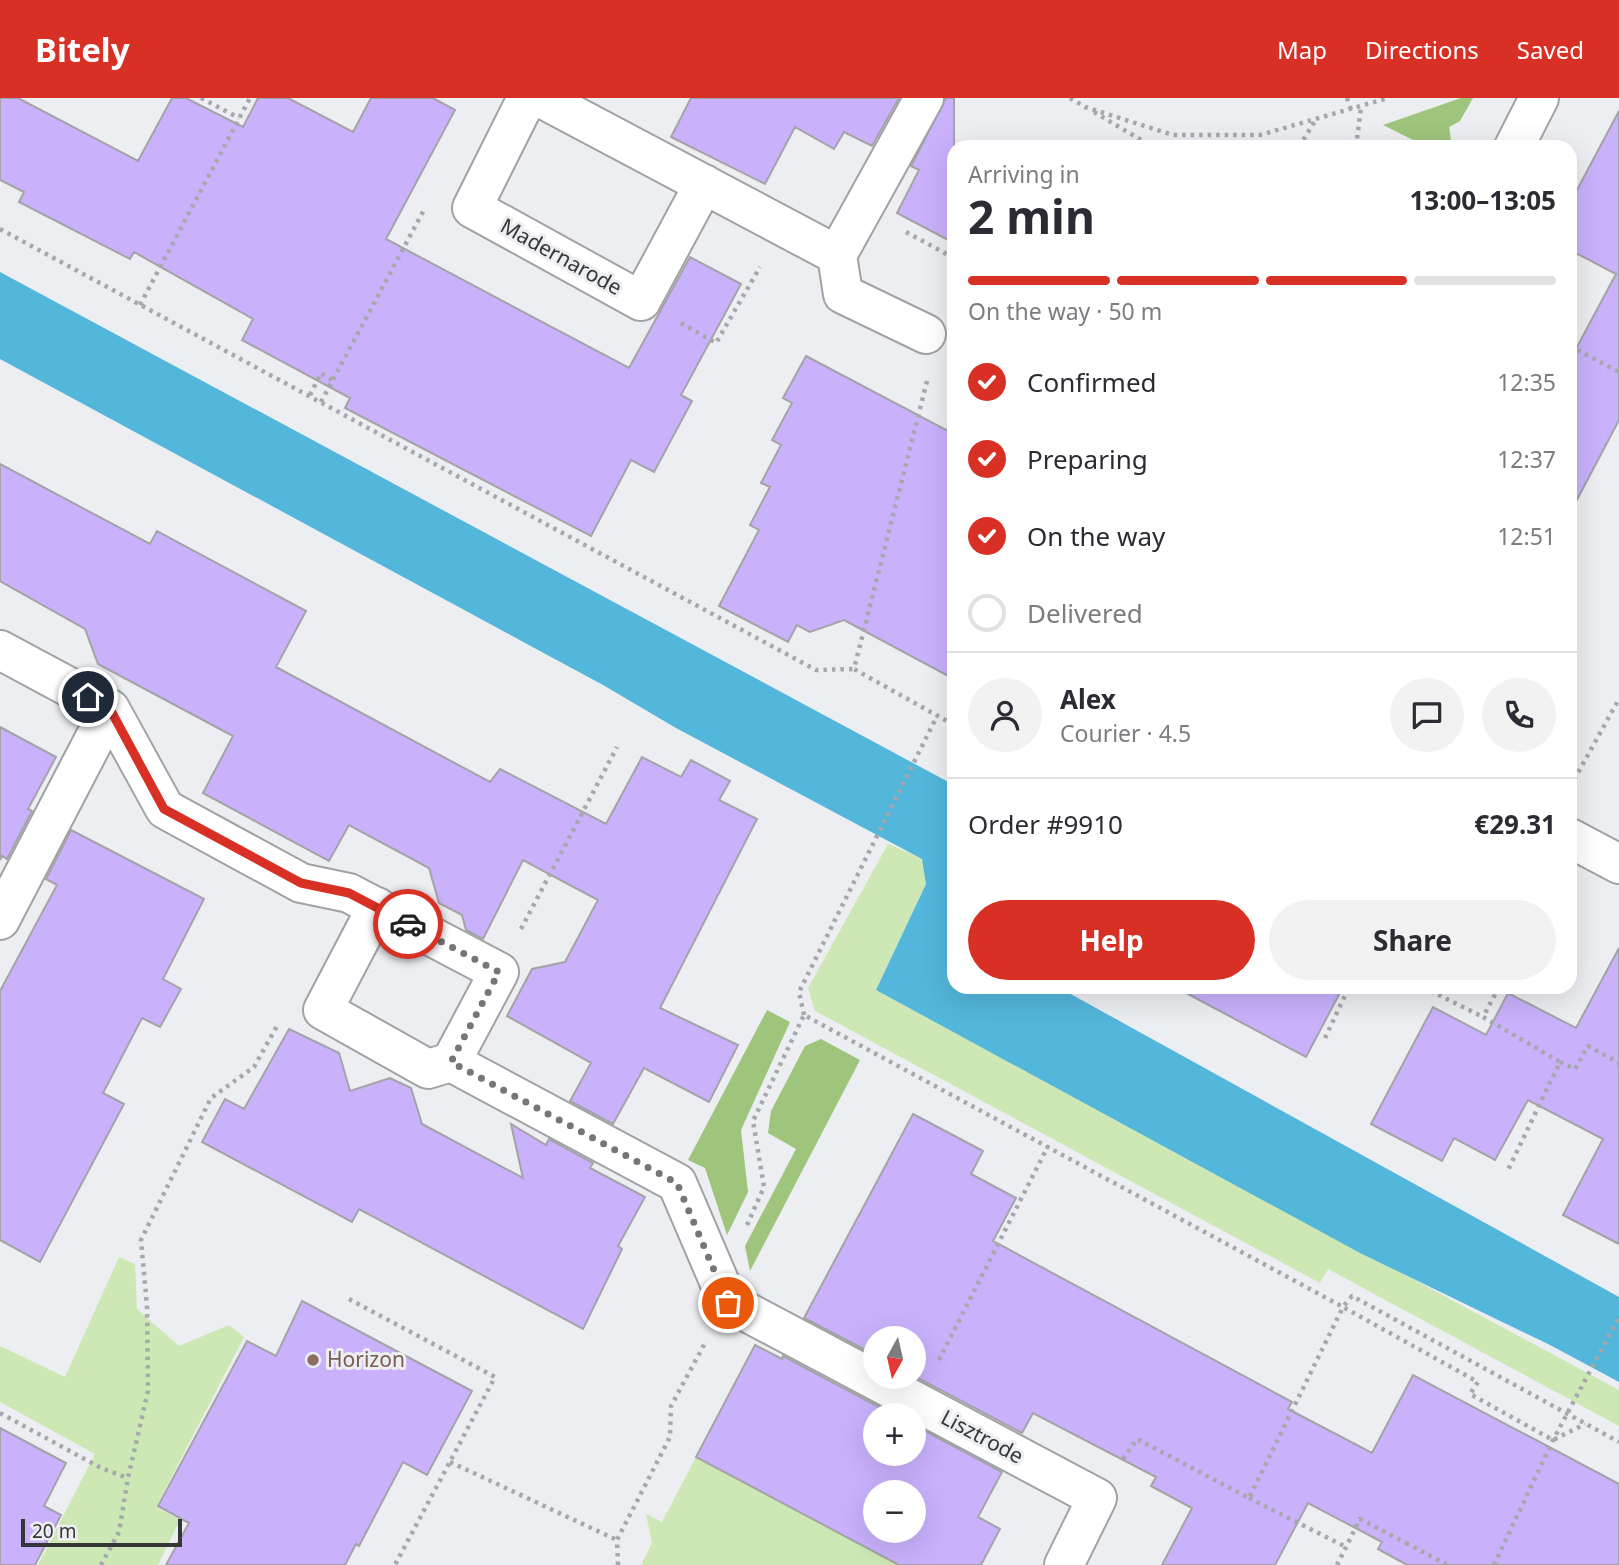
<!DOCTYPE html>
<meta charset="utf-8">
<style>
:root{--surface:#fff;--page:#f2f2f3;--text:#2b2b33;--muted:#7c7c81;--line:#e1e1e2;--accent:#d93025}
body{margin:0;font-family:"Noto Sans",sans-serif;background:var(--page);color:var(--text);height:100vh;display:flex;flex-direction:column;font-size:26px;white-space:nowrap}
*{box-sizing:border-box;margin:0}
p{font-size:23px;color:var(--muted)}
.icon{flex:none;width:38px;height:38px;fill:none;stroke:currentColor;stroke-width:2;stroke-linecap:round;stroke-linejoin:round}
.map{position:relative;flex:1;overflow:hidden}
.side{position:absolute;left:947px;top:42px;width:630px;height:854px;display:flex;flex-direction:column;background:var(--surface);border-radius:21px;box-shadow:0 7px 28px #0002}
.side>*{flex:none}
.needle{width:46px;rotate:188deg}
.tools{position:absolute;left:863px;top:1228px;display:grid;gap:14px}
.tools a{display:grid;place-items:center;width:63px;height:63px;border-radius:50%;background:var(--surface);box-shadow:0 7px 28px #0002;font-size:35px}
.scale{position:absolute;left:21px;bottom:18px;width:161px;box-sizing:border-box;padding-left:7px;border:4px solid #353637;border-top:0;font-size:19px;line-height:24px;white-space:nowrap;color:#353637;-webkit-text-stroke:5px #eceef2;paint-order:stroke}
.pin{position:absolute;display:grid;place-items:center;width:60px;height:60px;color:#fff;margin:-30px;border:4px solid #fff;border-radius:50%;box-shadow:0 2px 7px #0007}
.courier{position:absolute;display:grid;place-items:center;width:70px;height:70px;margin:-35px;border:5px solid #d93025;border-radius:50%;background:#fff;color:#222;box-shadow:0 2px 9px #0007}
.head em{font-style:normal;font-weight:700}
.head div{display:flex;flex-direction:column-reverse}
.head{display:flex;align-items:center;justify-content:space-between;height:119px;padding:0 21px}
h1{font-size:46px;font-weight:700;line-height:52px}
.bar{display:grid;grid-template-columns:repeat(4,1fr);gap:10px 7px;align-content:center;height:84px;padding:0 21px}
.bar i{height:9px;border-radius:5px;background:var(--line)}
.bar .selected{background:var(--accent)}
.bar p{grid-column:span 4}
.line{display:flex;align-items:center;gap:18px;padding:0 21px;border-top:2px solid var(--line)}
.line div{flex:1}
.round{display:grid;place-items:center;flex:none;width:74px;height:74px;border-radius:37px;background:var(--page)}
ol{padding:0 21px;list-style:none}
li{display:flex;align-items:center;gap:21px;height:77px}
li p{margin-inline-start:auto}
li .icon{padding:7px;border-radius:50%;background:var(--accent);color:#fff;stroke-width:4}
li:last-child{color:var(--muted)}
li i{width:38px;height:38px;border:4px solid var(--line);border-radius:50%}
.action{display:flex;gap:14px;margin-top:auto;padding:14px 21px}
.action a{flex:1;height:80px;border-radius:42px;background:var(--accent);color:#fff;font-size:28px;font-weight:700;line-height:80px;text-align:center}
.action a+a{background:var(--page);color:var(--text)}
header{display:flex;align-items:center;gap:42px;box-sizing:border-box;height:98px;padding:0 35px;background:var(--accent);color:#fff}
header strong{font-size:33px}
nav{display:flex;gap:38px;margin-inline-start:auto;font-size:24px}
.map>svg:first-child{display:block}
.green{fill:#cde8b4}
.forest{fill:#9fc47b}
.water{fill:#53b6db}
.building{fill:#c9b1fc;stroke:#a4a3a7;stroke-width:2;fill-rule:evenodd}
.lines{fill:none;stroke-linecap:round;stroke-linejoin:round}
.minor-casing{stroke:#a0a2a6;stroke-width:42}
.path{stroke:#a6a8ab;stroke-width:4.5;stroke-dasharray:3.5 5;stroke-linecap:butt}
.minor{stroke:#fff;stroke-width:38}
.path-bridge{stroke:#a6a8ab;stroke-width:4.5;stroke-dasharray:3.5 5;stroke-linecap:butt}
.done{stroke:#757678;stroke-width:7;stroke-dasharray:0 12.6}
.route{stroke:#d93025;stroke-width:9}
.education-dot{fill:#8d6e63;stroke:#eceef2;stroke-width:2.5}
.labels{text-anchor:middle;stroke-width:6;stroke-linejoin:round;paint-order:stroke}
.street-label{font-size:21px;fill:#353637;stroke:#eceef2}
.education-label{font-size:21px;fill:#785e54;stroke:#eceef2;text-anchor:start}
</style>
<header>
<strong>Bitely</strong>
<nav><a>Map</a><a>Directions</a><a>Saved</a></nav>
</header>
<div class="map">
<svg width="1619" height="1467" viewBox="0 0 1619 1467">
<rect width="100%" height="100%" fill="#eceef2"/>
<path class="green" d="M888,746L923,761L926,786L876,892L1619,1292V1328L1328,1171L1320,1185L815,913L808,890Z
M119,1159L135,1166L137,1211L179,1248L229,1227L244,1239L156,1409L180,1422L158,1467H38L95,1356L0,1304V1248L65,1279Z
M696,1359L899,1467H641L652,1445L646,1416L662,1424Z"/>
<path class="forest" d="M1461,0H1473L1460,23L1449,29L1451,41L1447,49H1427L1383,27Z
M767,912L790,924L741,1032L748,1094L727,1137L705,1070L688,1062Z
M821,941L860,962L750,1173L745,1148L796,1051L768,1035L771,1013L805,948Z"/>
<path class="water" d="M0,174L954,687V889H1058L1619,1199V1284L1550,1247L1360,1155L876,892L926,786L922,761L676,630L603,587L0,261Z"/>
<path class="building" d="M0,0H18L138,63L172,0H186L243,29L258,0H288L353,34L371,0H433L455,12L386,141L629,270L690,159L741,186L681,297L692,303L654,374L631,362L591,438L345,310L350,300L242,242L253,221L134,154L130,161L19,104L24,94L0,82Z
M691,0H899L872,48L844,34L834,51L795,29L765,86L671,39Z
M946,0H954V145L897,115L919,72L911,68Z
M1619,13V322L1570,415V262L1616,176L1570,152V105Z
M806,258L954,336V581L844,522L810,534L797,527L788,544L719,508L759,432L750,427L770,389L761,385L781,347L772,342L792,305L783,300Z
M0,366L150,446L157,433L306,513L276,569L490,684L500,671L606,726L642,659L681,679L691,662L730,683L719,702L757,721L660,910L738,947L709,1004L644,970L613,1026L570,1003L591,965L507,918L532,871L565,864L598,802L523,762L483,841L466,832L462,817L439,805L429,770L349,727L329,763L203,695L233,638L98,566L85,531L0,483Z
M0,629L56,659L28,711L32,713L7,761L2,758L0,762Z
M71,732L204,801L163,881L181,891L160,929L142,920L103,995L124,1006L40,1164L0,1142V893L57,787L46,781Z
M1619,850V1146L1563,1117L1603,1041L1528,1002L1495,1062L1454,1040L1442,1063L1371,1026L1433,909L1486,937L1508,895L1576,930Z
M1175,889H1343L1306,959Z
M289,931L339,955L350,993L390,980L411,990L422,1026L523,1080L511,1026L546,1047L549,1041L593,1065L590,1070L645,1099L618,1148L622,1151L583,1231L359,1111L352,1124L202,1044L225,1001L244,1011Z
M913,1016L983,1053L971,1076L1016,1100L993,1143L1292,1304L1288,1311L1372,1355L1413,1277L1619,1386V1467H1407L1378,1451L1382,1444L1308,1405L1275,1467H1162L1192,1410L1151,1388L1156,1379L1033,1315L1022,1335L914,1278V1241H875V1257L804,1220Z
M302,1203L472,1293L427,1377L403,1364L359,1448L356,1446L345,1467H166L189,1425L158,1408L247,1243L276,1258Z
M755,1247L782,1261L783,1258L896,1318H875V1356H914V1327L1002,1374L978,1419L1000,1431L981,1467H899L696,1359ZM875,1395H914V1433H875Z
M0,1330L66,1365L44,1408L61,1417L35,1467H0Z"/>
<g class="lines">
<defs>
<path id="minor" d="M527,0L472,110L641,203L704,86
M541,0L837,157
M924,0L837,157L843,196L926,236
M1514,49L1539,0
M0,552L110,611L165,711L301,785L349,795L499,874L451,964L677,1085L728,1204L1097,1400L1064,1467
M1570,740L1619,766
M377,809L323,912L428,971L451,964
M0,822L110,611"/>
</defs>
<use href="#minor" class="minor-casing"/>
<path class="path" d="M201,0L239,20
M1070,0L1085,9L1173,37H1260L1388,0
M1347,0L1351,12
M1094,14L1153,49
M1299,49L1315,23
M1356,49L1361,9
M0,131L816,572L854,571
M906,134L954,160
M140,207L250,0
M681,225L716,245L760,169
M1570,248L1619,274
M927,283L854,571L954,627
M310,297L321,275L332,282
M321,304L425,110
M1570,689L1619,601
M521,831L617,649
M1423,889L1483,919
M1499,889L1483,919L1560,964L1508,1072
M804,917L799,894L937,618
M1325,940L1349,889
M1560,964L1575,971L1588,948L1619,965
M747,1127L764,1089L753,1023L804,917L1343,1209L1352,1198L1619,1344
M349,1201L495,1279L395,1467
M939,1262L1048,1048
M0,1315L101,1370L128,1380
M1123,1361L1137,1341L1249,1400L1343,1209L1478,1284L1470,1296L1553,1342L1585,1326
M450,1364L617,1442
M1249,1400L1346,1449
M101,1467L119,1434L128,1380L148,1293L147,1209L141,1142L211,1000L254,969L277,928
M618,1467L617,1442L670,1339L671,1308L705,1245
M1337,1467L1360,1421L1406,1445"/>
<use href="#minor" class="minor"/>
<path class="path-bridge" d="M1406,1445L1448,1467
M1494,1467L1553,1342L1619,1219"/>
</g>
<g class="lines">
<path class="done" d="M408,826L499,874L451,964L677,1085L728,1205"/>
<path class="route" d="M88,599L110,611L164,711L301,785L349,795L408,826"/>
</g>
<circle class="education-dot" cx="313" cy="1262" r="7"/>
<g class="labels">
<g class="street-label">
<text transform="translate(561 159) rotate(29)" y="7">Madernarode</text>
<text transform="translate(982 1339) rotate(28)" y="7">Lisztrode</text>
</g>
<g class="education-label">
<text x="327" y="1269">Horizon</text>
</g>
</g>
</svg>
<div class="tools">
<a><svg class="needle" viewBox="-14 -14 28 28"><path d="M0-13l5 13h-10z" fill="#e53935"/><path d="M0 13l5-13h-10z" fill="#7c7c81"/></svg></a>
<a>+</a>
<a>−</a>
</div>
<div class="scale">20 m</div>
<div class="pin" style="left:728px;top:1205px;background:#ea580c"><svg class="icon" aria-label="bag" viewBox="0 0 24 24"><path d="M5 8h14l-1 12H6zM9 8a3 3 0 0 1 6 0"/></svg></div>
<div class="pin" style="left:88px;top:599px;background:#1f2937"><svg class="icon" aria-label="home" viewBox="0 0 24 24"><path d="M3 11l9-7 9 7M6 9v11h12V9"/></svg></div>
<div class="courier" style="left:408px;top:826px"><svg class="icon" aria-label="car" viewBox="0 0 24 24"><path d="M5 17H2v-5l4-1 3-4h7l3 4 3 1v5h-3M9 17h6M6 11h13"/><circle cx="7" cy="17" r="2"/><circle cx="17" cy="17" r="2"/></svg></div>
<section class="side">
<div class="head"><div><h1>2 min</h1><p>Arriving in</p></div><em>13:00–13:05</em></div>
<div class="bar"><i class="selected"></i><i class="selected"></i><i class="selected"></i><i></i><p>On the way · 50 m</p></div>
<ol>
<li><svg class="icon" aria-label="check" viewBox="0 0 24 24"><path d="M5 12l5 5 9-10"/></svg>Confirmed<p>12:35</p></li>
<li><svg class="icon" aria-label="check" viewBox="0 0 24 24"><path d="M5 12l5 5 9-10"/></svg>Preparing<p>12:37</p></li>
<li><svg class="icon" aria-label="check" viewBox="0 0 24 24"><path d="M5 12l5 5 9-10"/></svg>On the way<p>12:51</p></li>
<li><i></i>Delivered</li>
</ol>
<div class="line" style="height:126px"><a class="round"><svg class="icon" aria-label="person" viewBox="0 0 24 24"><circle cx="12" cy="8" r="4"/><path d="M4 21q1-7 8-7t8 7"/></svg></a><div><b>Alex</b><p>Courier · 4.5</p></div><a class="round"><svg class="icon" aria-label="chat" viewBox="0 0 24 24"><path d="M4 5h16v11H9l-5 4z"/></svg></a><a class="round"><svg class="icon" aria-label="phone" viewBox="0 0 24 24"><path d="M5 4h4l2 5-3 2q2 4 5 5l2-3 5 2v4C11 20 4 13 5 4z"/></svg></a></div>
<div class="line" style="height:91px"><div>Order #9910</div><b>€29.31</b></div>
<div class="action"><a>Help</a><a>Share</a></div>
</section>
</div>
